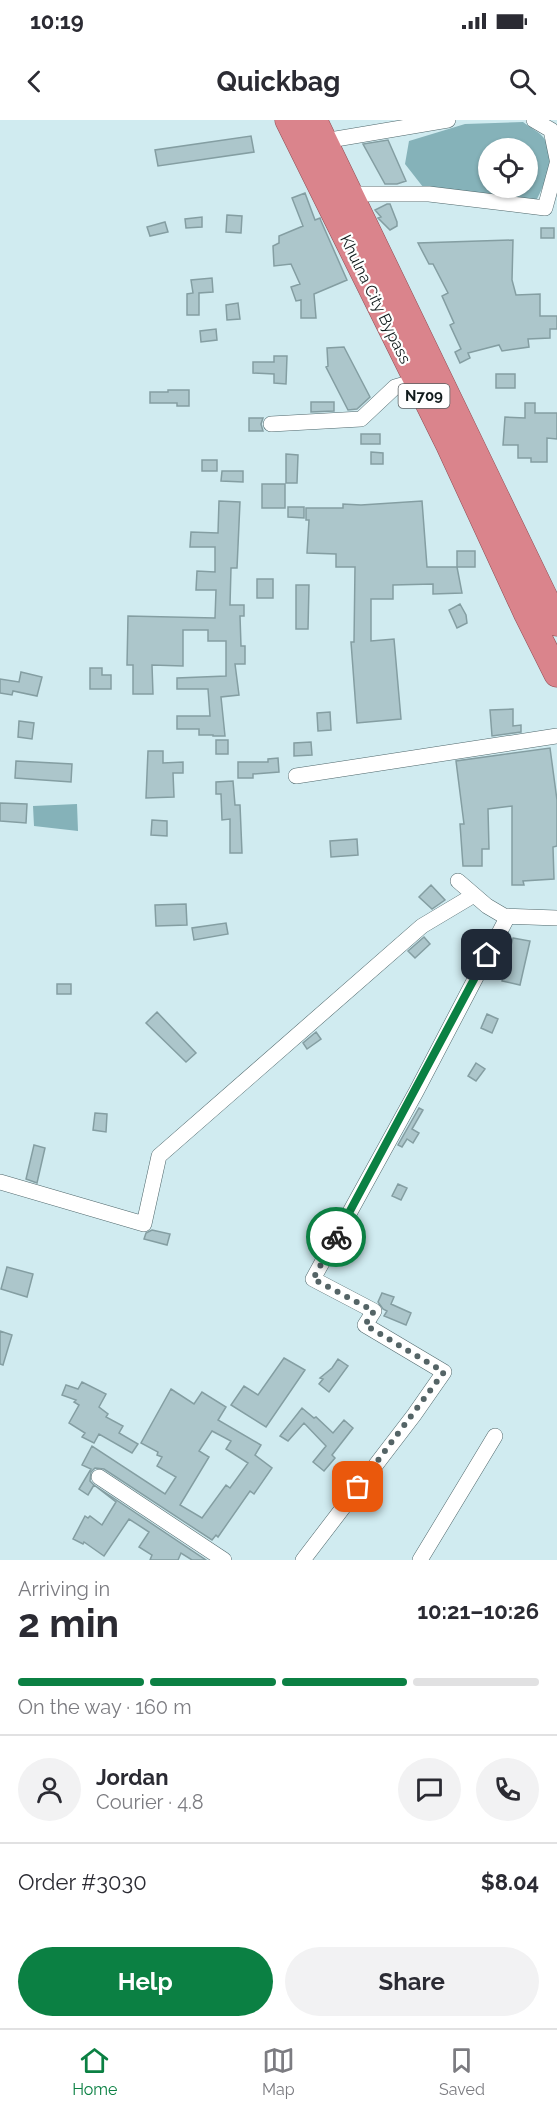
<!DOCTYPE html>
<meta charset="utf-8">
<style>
:root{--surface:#fff;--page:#f2f2f3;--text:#2b2b33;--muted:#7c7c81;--line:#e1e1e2;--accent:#0b8043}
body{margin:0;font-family:Raleway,sans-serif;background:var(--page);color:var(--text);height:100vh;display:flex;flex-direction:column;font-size:22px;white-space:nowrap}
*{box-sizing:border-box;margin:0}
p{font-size:20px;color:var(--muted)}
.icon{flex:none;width:33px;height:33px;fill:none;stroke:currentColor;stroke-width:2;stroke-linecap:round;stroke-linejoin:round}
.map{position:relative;height:1440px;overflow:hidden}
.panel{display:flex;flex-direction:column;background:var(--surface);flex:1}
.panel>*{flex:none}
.fabs{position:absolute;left:478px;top:18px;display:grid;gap:12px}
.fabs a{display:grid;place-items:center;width:60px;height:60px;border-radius:50%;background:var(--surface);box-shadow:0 2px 4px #0004;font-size:30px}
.pin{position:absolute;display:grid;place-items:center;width:51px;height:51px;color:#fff;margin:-26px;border-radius:12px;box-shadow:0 3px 9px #0006}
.courier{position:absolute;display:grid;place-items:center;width:60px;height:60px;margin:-30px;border:4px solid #0b8043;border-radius:50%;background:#fff;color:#222;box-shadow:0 2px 8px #0007}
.summary em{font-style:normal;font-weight:700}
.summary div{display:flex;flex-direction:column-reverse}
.summary{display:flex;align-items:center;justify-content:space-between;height:102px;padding:0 18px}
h1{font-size:39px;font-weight:700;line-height:45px}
.bar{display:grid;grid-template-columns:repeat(4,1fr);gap:9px 6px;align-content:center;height:72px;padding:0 18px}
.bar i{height:8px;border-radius:4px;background:var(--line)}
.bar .current{background:var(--accent)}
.bar p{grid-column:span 4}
.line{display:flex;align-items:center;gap:15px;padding:0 18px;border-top:2px solid var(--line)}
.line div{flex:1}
.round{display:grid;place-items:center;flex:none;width:63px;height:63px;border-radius:32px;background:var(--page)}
.action{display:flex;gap:12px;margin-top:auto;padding:12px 18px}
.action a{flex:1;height:69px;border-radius:36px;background:var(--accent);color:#fff;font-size:24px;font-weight:700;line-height:69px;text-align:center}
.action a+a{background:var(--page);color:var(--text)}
.status{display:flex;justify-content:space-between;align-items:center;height:42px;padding:0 30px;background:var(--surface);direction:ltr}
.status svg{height:16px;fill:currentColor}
header{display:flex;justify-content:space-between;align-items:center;height:78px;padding:0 18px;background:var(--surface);font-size:27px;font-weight:700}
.tab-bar{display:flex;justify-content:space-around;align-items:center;height:84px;border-top:2px solid var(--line);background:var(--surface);font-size:16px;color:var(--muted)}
.tab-bar a{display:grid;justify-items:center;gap:3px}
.tab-bar .current{color:var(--accent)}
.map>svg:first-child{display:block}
.water{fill:#85b2b9;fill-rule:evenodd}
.building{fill:#acc6cb;stroke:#849ea2;stroke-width:1.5;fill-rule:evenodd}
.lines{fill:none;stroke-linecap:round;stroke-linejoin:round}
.minor-casing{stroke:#4f676b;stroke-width:16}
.trunk-casing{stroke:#8e4c53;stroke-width:27}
.minor{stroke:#fff;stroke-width:15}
.trunk{stroke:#da848c;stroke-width:26}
.done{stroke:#546466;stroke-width:6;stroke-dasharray:0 10.8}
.route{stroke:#0b8043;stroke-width:8}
.labels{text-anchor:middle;stroke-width:4.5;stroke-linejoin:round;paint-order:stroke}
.shield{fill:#fff;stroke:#585f60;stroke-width:1.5}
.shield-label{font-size:15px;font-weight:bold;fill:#111b1c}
.street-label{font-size:16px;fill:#111b1c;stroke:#fff}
</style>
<div class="status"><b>10:19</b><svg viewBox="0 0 49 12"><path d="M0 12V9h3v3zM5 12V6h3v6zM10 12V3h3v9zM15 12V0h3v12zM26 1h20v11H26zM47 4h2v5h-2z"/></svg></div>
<header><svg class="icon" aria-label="back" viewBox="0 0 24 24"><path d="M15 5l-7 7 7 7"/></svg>Quickbag<svg class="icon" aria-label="search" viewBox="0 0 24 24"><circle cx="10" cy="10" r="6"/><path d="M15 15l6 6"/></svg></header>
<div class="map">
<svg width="557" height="1440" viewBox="0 0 557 1440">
<rect width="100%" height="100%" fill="#d0ebf0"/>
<path class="water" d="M523,2C529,7 538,11 543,17C557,34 546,62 537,79L520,81L423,67L405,44L409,21L465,4ZM489,28H528V68H489Z
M77,684L78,711L34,706L33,686Z"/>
<path class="building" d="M251,16L254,32L158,46L155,30Z
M388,20L406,61L397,64H385L363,24Z
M305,73L315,100L320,98L321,101L347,160L314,174L316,198H301V180L296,181L291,167L300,164L291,144L274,146L273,126L279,123V116L303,106L292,78Z
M387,84H390L397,102V106L390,110L378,98L381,97L375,90Z
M227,95L242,96L241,113L226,112Z
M202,97V107L186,108L185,99Z
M165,102L168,112L150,116L147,107Z
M541,108H554V118H541Z
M513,120L512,160L516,175L540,174V196H557V209H550V218L528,219L529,227L502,231L499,225L468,233L470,238L460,243L455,232L461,229L450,205L454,203L442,176L448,173L433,144H429L418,123Z
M212,158L213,172L199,173V195H187V174L193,173L191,160Z
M238,183L240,199L227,200L226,185Z
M216,209L217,220L201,222L200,211Z
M344,227L370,277L357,289L348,290L326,247L328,246L327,228Z
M274,236H287L286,264L274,263V254L253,253V242H274Z
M496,254H515V268H496Z
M168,270H189V286H177V283H150V272H168Z
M311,282H334V291L311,292Z
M525,283H535V293H557V319L547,318V342H531V338H518V325H503L505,297L525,298Z
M249,298H263L261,304L263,311H249Z
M361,314H380V324H361Z
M371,332L383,333V344H371Z
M286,334L298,335L297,363H286Z
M202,340H217V351H202Z
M222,351H243V362L221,361Z
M262,364H285V388H262Z
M219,381L240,382L237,448H231L230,485H244V496H240L241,526H245V544H235L239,575L221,577L225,616H213V615H199V609H177V596H210L208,569H177V558L226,556V521H208V510H183V546L152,545L153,574H133V545H127L128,496L215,498L216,470H196L197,451L215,452V427H190L191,412L218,413Z
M422,381L427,447H457L462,473L433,474V464L393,465V479H371V521L394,519L401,599L357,603L351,522H354L355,447H336V434L307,433L309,400H306V388H343V384L361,385Z
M288,387H304V398L288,397Z
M457,431H475V447H457Z
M257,459H273V478H257Z
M296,465H309L308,509H296Z
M460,484L466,495L467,503L457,508L449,490Z
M90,548H102V555H111V569H90Z
M21,552L42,557L37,576L13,571L12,575L0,573V559L19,562Z
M513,589V606L521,605V612L492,616L490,590Z
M330,592L331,610L318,611L317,593Z
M19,601L34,603L32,619L18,617Z
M216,620H228V634H216Z
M311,622L312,635L294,636V623Z
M550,628L557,680V726L553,727L554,759L523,761L524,765H512V686L488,689L489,729H482V746H463L460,704H464L456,641Z
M148,631H163V643L183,642V653H173L174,677L146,678Z
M278,638L279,652L253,654V658H238V642H268V639Z
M16,641L72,644L71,662L15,658Z
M233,661L235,685H240L242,733H230V699L222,700L221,674H216V662Z
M0,683L27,684L26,703L0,701Z
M152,700L167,701V716L151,715Z
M357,719L358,735L331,737L330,721Z
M431,765L445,780L432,789L419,777Z
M186,784L187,805L156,806L155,785Z
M226,803L228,814L194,820L192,808Z
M424,817L430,824L415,838L408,831Z
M513,818L530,821L520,865L502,861Z
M57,864H71V874H57Z
M157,892L196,933L186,942L146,903Z
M487,894L498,899L492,913L481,908Z
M316,912L321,919L307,929L303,923Z
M476,943L485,949L476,961L468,956Z
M419,988L423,990L412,1009L419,1013L413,1023L407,1019L402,1027L398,1025Z
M95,993L107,994L106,1012L93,1010Z
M34,1025L45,1028L37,1063L26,1059Z
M398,1064L407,1068L401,1080L392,1076Z
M152,1110L170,1114L167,1125L144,1119L146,1113Z
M7,1147L33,1154L27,1177L1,1169Z
M382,1173L394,1177L391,1184L411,1193L406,1205L384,1196L387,1191L383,1189L378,1182Z
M0,1211L12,1215L3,1245L0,1244Z
M284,1238L305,1250L266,1307L231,1285L244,1266L258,1275Z
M338,1239L348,1246L329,1272L319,1264L323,1259L320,1258L332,1248Z
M82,1262L106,1274L99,1287L108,1294L106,1297L123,1306L119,1313L138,1324L132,1333L99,1314L94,1323L82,1317L85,1313L69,1303L79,1285L74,1282L76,1280L62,1275L66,1265L78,1269Z
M171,1269L194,1284L202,1272L226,1287L218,1300L261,1325L255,1335L272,1348L254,1374L250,1371L218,1417L216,1415L212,1420L104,1349L95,1348L91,1352L90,1361L94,1365L88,1375L79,1369L91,1349L82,1345L92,1326L165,1374L176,1357L157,1346L162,1337L157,1335L158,1332L141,1323ZM212,1311L231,1321L226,1329L248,1343L230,1368L226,1365L202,1398L180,1385L209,1337L199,1331Z
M302,1288L314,1298L316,1297L333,1313L344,1300L353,1308L332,1335L335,1338L324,1351L313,1342L326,1326L304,1303L288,1321L280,1316Z
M94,1365L206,1440H192L181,1433L178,1440H150L152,1435L139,1427L149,1412L129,1399L104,1436L84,1422L83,1424L73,1419L85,1396L88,1398L90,1396L102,1405L116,1382Z"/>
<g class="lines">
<defs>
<path id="minor" d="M534,0L551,10L557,39
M324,21L448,0
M349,74H429L545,88L557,44
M271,304L361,299L395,267L416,261
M296,656L557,616
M458,761L487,786L504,796L557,798
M0,1062L144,1104L159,1036L422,806L474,775
M99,1357L224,1440
M303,1440L414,1295L444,1252L365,1205L374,1191L313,1159L416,972L508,796
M420,1440L495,1316"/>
<path id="trunk" d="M288,0L449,325L527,494L557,554
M314,0L557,503"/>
</defs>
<use href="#minor" class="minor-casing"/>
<use href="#trunk" class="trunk-casing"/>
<use href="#minor" class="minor"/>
<use href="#trunk" class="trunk"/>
</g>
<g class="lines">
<path class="done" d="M336,1117L313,1159L374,1191L365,1205L444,1252L358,1367"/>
<path class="route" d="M336,1117L487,835"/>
</g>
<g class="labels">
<rect class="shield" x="398.5" y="264" width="51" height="24" rx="4.5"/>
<g class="shield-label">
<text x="424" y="281">N709</text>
</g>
<g class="street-label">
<text transform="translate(376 179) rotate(64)" y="6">Khulna City Bypass</text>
</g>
</g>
</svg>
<div class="fabs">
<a><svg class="icon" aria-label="locate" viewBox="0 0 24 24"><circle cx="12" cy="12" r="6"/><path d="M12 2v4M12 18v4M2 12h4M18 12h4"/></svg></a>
</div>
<div class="pin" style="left:358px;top:1367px;background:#ea580c"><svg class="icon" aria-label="bag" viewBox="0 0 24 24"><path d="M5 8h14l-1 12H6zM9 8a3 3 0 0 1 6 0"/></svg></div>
<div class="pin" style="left:487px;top:835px;background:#1f2937"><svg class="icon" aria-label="home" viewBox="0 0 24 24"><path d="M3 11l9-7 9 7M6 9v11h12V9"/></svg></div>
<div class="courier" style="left:336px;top:1117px"><svg class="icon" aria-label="bike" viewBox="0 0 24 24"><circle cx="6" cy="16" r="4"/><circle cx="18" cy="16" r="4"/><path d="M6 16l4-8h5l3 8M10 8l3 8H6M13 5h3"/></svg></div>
</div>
<section class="panel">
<div class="summary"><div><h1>2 min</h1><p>Arriving in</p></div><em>10:21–10:26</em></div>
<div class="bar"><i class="current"></i><i class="current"></i><i class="current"></i><i></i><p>On the way · 160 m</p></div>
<div class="line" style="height:108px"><a class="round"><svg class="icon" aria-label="person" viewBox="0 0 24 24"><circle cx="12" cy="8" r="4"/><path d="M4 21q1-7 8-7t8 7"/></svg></a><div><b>Jordan</b><p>Courier · 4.8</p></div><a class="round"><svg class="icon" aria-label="chat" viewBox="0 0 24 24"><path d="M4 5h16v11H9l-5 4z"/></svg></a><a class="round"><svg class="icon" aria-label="phone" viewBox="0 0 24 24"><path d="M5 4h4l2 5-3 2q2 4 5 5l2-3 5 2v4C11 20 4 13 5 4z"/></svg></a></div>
<div class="line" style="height:78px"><div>Order #3030</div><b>$8.04</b></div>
<div class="action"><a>Help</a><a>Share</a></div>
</section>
<nav class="tab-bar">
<a class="current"><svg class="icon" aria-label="home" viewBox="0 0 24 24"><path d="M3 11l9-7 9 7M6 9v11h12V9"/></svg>Home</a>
<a><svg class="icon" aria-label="map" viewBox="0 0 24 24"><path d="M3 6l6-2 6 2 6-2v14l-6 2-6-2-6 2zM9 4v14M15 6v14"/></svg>Map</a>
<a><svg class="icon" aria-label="saved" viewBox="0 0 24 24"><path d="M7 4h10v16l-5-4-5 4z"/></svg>Saved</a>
</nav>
